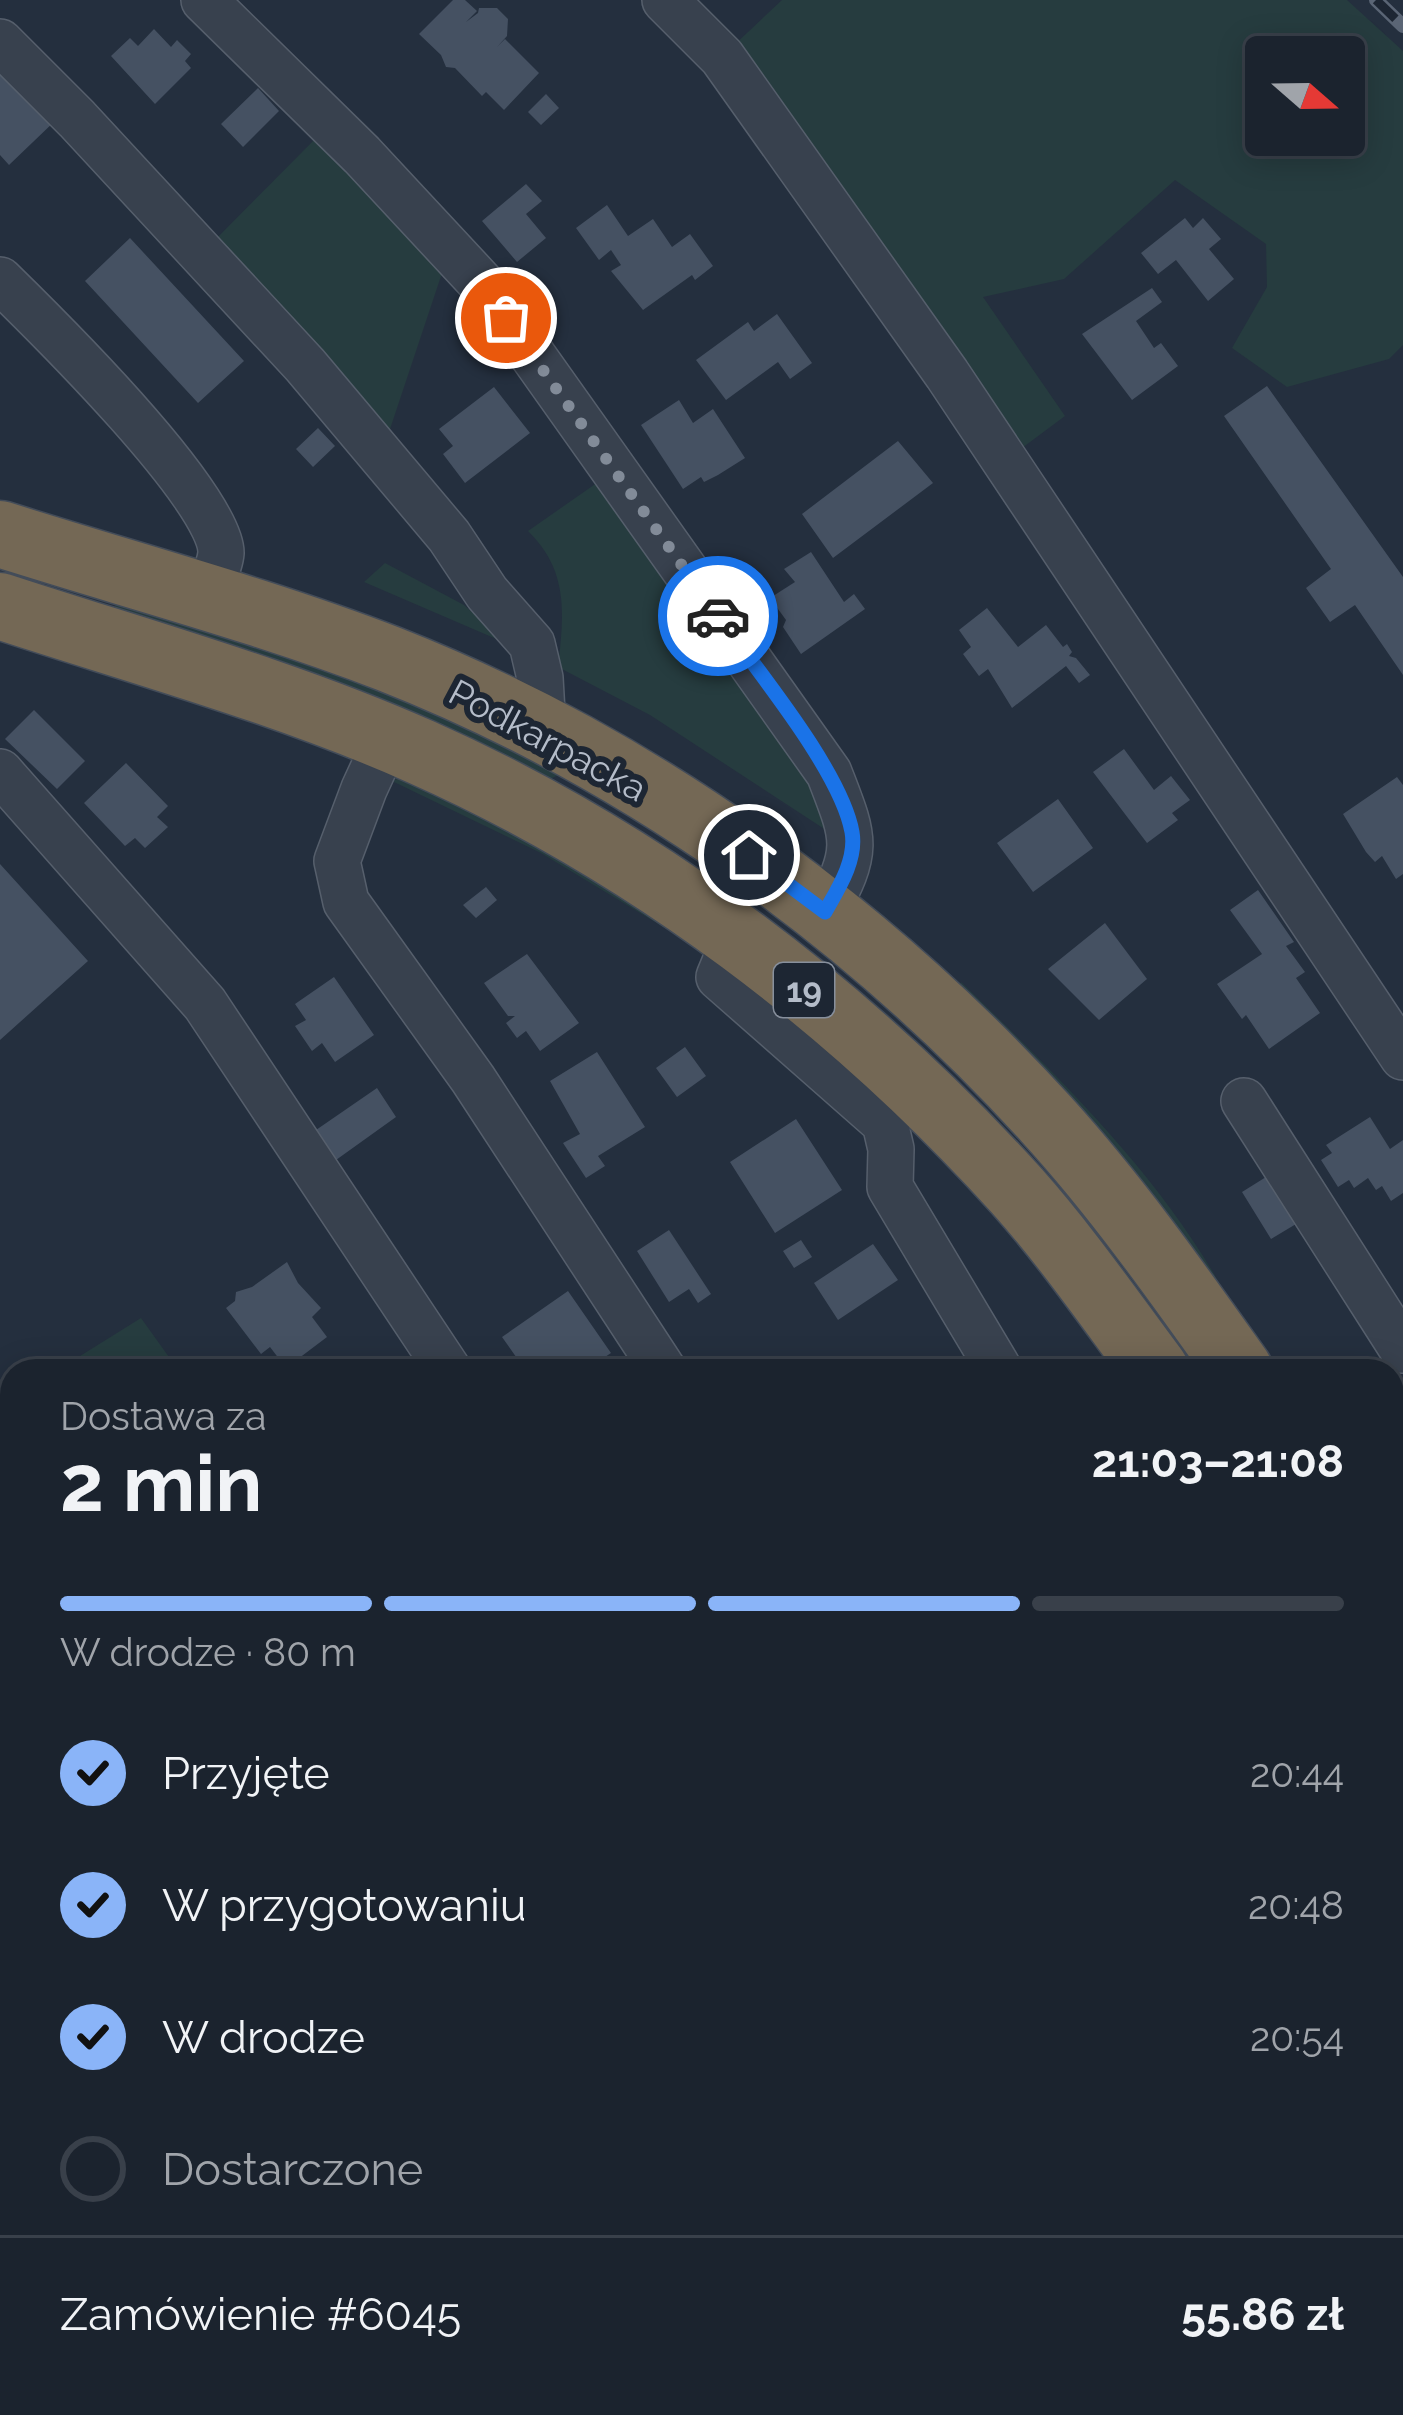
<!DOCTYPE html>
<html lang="pl">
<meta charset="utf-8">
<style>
:root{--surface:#1b232e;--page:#282f3a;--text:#f1f3f6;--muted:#a0a4aa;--line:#39404a;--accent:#8ab4f8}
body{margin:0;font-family:Raleway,sans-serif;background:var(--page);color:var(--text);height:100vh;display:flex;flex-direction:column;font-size:45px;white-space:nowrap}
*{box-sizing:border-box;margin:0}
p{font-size:39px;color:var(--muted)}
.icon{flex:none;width:66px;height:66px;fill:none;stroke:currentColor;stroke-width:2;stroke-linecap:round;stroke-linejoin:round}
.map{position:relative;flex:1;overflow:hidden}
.panel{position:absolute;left:0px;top:1359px;width:1404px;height:1056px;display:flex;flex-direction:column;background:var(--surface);border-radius:36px 36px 0 0;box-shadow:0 6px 30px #0003,0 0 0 3px var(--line)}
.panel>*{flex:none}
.needle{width:78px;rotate:110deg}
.fabs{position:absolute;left:1245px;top:36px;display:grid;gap:24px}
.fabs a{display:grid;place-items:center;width:120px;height:120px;border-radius:12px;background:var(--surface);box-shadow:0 6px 30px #0003,0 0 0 3px var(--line);font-size:60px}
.pin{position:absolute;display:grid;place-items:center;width:102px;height:102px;color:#fff;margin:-51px;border:6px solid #fff;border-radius:50%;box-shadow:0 3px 12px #0007}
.courier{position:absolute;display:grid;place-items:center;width:120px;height:120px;margin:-60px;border:9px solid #1a73e8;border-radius:50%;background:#fff;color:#222;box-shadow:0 3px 15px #0007}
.headline em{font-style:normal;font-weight:700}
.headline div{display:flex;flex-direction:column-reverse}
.headline{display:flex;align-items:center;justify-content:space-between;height:204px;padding:0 60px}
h1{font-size:78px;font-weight:700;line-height:90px}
.bar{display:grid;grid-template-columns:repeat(4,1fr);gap:18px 12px;align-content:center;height:144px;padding:0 60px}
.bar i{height:15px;border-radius:9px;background:var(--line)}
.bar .on{background:var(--accent)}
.bar p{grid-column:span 4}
.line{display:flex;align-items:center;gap:30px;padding:0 60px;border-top:3px solid var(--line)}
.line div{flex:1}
ol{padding:0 60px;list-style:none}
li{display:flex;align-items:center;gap:36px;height:132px}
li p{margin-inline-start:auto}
li .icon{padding:12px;border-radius:50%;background:var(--accent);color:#111;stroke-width:4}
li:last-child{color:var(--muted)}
li i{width:66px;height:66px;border:6px solid var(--line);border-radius:50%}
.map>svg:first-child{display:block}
.green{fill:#263c3f;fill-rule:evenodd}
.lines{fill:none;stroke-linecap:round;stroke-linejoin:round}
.stream{stroke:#394c67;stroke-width:12}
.building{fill:#455162}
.minor-casing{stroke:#565f6c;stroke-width:48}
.highway-casing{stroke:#434c59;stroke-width:69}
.minor{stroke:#38414e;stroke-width:45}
.highway{stroke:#746855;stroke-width:66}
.rail-casing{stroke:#5a6575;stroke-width:14}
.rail{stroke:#1d2633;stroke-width:9;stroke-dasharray:27;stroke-linecap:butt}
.done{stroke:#828b98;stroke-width:12;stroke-dasharray:0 21.6}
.route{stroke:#1a73e8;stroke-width:15}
.labels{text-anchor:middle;stroke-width:12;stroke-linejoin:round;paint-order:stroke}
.shield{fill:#1d2633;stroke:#878f9c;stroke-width:3}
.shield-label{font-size:33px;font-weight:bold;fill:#b4bcc9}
.street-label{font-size:36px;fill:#b4bcc9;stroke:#1d2633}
</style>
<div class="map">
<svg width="1403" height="2415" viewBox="0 0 1403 2415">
<rect width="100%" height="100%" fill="#242f3e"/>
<path class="green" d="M782,0H1347L1403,51V345L1389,359L1287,387L1232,348L1267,287L1266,244L1175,180L1064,279L983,297L1065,416L1022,448L731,48ZM1266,57H1344V135H1266Z
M317,137L442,273L388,435L209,246Z
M601,480L810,776L832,834L650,715L558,667C564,614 569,571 528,531Z
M385,563L464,605L508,644L364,582Z
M119,593L300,651L565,772L548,780L111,618Z
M402,777L500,813L703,951L541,853L392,781Z
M961,982C1059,1077 1173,1187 1234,1311L959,1001Z
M141,1318L179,1371H56Z
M12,1514V1673L0,1653V1522Z
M0,1948L12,1965V2317L0,2297Z
M1403,2340V2415H940L953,2403H1392V2343Z
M29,2403H276L284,2415H36Z
M634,2403H851L841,2415H642Z"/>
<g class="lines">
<path class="stream" d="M1392,2361L1403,2358
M1327,2415L1339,2403"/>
</g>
<path class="building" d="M453,0H465L477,11L466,22L478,13L479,8H497L508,19L507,36L497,47L505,39L539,73L504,110L486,92L482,96L455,68L446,67L441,55L419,34Z
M154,29L171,47L177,40L191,54L185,61L191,68L155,104L111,56L130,38L138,46Z
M0,71L57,119L9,165L0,155Z
M258,88L279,111L243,147L221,124Z
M546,94L559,108L541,125L528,112Z
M526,184L542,201L526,214L546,238L517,262L482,221Z
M607,205L628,236L653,219L672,247L690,234L713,266L695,280L692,275L643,310L611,271L621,265L611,250L599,260L576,228Z
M1185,218L1193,228L1203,218L1221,239L1209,249L1234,279L1208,301L1176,260L1158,274L1141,253Z
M130,238L244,361L198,403L85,281Z
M1152,288L1162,302L1136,321L1154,348L1161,343L1178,366L1132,400L1082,334Z
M777,314L812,363L790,379L778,362L726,400L696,360L748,322L754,331Z
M1267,386L1403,577V675L1355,605L1330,622L1306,588L1331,569L1224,416Z
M494,387L530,433L465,483L443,454L453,446L439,429Z
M679,400L693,423L713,409L745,458L718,475L704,482L701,477L683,489L641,425Z
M318,428L335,446L313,467L296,449Z
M898,441L933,483L833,558L802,514Z
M811,552L844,602L854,594L865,609L801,654L783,627L786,620L770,598L795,582L784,569Z
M987,608L1018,647L1046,625L1063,647L1067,644L1072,652L1069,656L1076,658L1090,675L1079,683L1066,666L1012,708L988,669L979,676L963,654L971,647L959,630Z
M34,710L85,761L57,789L5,739Z
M1124,749L1154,790L1171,776L1190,800L1172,813L1178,820L1147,843L1093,772Z
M126,763L168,806L157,817L168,827L145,848L135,838L125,846L84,803Z
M1397,777L1403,785V874L1396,879L1382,856L1375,862L1366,852L1343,814Z
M1058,799L1093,848L1033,892L997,843Z
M0,864L88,961L0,1040Z
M486,887L497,900L476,918L463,905Z
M1258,890L1294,942L1286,946L1305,972L1296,978L1320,1013L1269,1049L1246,1015L1242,1019L1217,984L1262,954L1230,910Z
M1105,923L1147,979L1099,1020L1048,969Z
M527,954L579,1023L540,1051L526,1031L517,1038L506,1023L515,1016H508L484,983Z
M334,977L374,1035L335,1062L322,1043L312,1051L295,1026L306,1020L295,1004Z
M685,1047L706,1076L677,1097L656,1068Z
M597,1052L645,1127L598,1156L605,1166L586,1178L563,1143L580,1134L550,1081Z
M377,1088L396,1117L336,1160L316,1130Z
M1370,1117L1390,1149L1403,1140V1193L1391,1201L1382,1186L1376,1190L1368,1178L1354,1188L1349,1180L1338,1187L1321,1160L1332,1153L1326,1145Z
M796,1119L842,1190L775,1233L730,1162Z
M1266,1177L1296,1224L1271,1239L1242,1192Z
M669,1230L711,1294L698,1303L689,1289L669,1302L637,1251Z
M801,1240L812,1257L794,1268L783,1251Z
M873,1244L898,1280L838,1320L814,1283Z
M287,1262L298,1283L321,1308L312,1317L327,1337L286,1368L270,1347L261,1354L226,1308L235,1301L236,1292L252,1287Z
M568,1291L611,1353L584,1371H526L502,1337Z
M1403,2075V2111L1392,2092V2081Z
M1392,2151L1403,2171L1392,2180Z
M484,2403H533L541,2415H492Z"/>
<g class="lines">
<defs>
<path id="minor" d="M204,0L362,155L482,284L829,773C854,838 861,848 825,912
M665,0L722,57L947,374L1403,1057
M0,42L77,119L305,365L449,536L487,593L532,644L540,678L543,730
M0,280C44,323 223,499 221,553C220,567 210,585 206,598
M387,739L364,789L337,861L346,902L473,1079L664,1371
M0,772L205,1004L449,1371
M736,936L719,977L885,1123L891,1149L890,1187L1000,1371
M1244,1101L1403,1350"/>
<path id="highway" d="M0,534C129,575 262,610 389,659C638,757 866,921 1046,1119C1117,1197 1179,1285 1240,1371
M0,606C140,652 286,692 421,752C648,853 851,1008 1017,1191C1067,1247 1111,1311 1156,1371
M1392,1581L1403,1596
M1392,1696L1403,1711"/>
</defs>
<use href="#minor" class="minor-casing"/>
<use href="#highway" class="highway-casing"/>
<use href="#minor" class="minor"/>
<use href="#highway" class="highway"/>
<defs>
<path id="rail" d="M1376,0L1403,26"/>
</defs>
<use href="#rail" class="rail-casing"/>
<use href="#rail" class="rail"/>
</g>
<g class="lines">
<path class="done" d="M506,318L718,616"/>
<path class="route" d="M718,616C756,669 841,771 852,832C857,860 838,889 825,912L749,855"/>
</g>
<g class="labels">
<rect class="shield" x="774" y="963" width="60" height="54" rx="9"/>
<g class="shield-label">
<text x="804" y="1002">19</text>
</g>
<g class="street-label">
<text transform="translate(548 740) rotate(28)" y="13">Podkarpacka</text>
</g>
</g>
</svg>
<div class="fabs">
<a><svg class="needle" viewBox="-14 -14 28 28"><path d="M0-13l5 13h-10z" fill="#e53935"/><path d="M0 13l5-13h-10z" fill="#a0a4aa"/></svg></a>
</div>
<div class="pin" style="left:506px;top:318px;background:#ea580c"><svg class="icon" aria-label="bag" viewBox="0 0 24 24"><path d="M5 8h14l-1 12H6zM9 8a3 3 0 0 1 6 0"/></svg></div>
<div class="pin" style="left:749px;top:855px;background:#1f2937"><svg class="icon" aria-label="home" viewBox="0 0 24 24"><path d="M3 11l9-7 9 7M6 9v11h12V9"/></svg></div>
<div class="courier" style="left:718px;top:616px"><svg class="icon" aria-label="car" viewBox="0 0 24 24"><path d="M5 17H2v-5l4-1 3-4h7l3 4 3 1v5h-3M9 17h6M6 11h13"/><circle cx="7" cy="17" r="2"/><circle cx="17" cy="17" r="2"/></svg></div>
<section class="panel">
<div class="headline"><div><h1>2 min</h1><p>Dostawa za</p></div><em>21:03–21:08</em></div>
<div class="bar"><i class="on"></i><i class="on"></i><i class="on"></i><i></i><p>W drodze · 80 m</p></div>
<ol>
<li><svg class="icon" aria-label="check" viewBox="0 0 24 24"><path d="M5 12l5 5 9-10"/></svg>Przyjęte<p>20:44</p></li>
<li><svg class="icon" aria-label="check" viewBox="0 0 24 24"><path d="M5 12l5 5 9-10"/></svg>W przygotowaniu<p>20:48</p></li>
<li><svg class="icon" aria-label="check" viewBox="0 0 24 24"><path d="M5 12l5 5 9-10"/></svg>W drodze<p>20:54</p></li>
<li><i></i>Dostarczone</li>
</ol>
<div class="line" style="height:156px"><div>Zamówienie #6045</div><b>55.86 zł</b></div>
</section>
</div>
